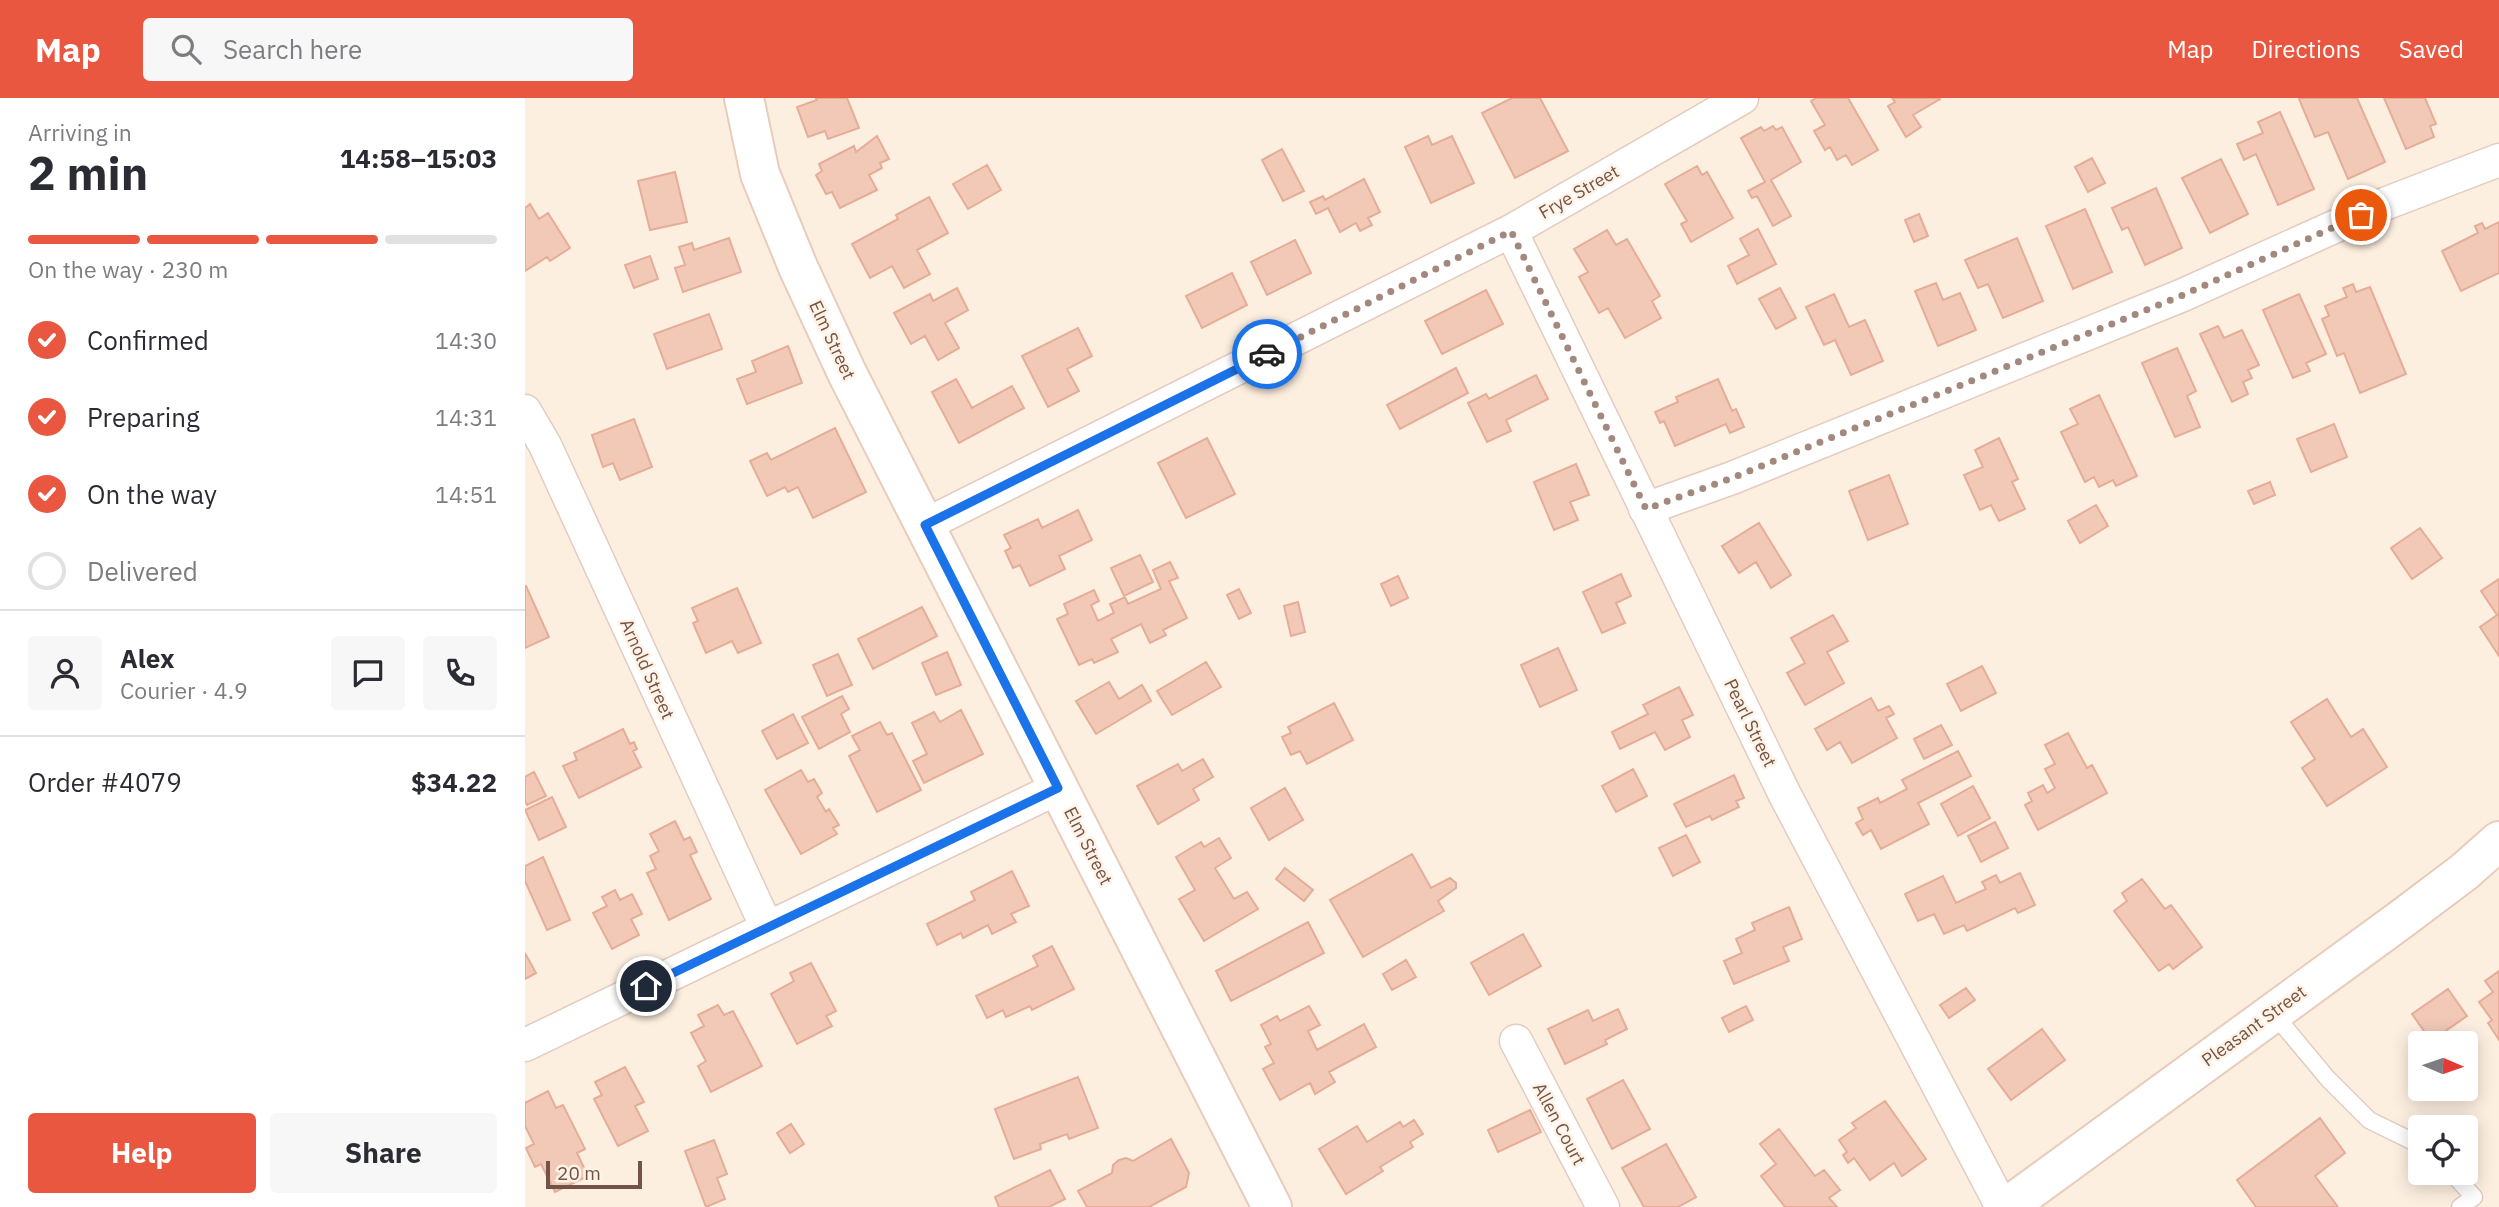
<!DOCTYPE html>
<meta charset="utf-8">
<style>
:root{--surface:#fff;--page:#f7f7f7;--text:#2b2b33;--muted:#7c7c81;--line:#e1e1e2;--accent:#ea5741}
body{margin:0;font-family:"IBM Plex Sans",sans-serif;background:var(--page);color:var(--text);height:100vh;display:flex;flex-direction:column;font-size:26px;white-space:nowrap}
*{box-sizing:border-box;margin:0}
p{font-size:23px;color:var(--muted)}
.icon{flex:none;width:38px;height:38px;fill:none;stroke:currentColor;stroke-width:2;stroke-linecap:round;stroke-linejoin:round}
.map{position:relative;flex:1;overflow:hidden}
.side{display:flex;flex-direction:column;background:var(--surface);width:525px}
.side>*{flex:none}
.needle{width:46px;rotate:92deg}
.tools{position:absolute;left:1883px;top:933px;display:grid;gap:14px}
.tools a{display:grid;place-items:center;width:70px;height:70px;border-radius:7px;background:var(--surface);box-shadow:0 4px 18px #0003;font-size:35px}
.scale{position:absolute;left:21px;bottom:18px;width:96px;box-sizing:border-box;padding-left:7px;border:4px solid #735247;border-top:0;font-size:19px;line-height:24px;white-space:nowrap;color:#735247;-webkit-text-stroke:5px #fff3e6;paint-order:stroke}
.pin{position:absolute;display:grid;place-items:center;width:60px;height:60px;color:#fff;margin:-30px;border:4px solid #fff;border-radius:50%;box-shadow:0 2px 7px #0007}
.courier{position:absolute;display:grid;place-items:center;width:70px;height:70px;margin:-35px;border:5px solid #1a73e8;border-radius:50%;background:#fff;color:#222;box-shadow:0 2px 9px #0007}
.headline em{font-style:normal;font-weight:800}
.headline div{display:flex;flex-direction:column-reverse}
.headline{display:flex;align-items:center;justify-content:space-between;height:119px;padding:0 28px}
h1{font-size:46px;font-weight:800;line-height:52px}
.bar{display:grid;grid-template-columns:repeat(4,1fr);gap:10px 7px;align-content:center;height:84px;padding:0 28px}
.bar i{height:9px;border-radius:5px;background:var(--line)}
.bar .current{background:var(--accent)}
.bar p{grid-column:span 4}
.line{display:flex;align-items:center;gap:18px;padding:0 28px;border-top:2px solid var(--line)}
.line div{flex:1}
.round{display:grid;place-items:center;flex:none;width:74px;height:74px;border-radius:7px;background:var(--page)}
ol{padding:0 28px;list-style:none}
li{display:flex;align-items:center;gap:21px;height:77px}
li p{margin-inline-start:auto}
li .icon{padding:7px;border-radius:50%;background:var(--accent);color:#fff;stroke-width:4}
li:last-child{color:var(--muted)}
li i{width:38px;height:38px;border:4px solid var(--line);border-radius:50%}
.primary-button{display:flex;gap:14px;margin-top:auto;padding:14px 28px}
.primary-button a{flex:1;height:80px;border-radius:7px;background:var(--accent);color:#fff;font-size:28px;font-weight:800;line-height:80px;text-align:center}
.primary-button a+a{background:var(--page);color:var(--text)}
header{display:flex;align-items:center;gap:42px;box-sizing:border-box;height:98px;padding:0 35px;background:var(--accent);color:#fff}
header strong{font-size:33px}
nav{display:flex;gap:38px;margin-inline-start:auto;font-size:24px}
.search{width:490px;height:63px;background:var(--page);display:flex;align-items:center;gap:18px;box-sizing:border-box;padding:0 24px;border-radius:7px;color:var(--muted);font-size:26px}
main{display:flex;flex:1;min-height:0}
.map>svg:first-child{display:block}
.building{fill:#f2c9b7;stroke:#e5ad97;stroke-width:2}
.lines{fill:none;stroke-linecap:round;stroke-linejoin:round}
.lane-casing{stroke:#e3ccbf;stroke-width:19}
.street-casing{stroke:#e3ccbf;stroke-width:35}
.secondary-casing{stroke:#e8ccbb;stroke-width:42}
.lane{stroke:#fff;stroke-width:16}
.street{stroke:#fff;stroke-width:32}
.secondary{stroke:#fff;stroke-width:38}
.done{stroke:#a3897d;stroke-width:7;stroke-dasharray:0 12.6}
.route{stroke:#1a73e8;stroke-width:9}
.labels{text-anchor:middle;stroke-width:5;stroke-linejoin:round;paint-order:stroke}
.street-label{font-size:18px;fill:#735247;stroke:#fff3e6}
</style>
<header>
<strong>Map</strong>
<div class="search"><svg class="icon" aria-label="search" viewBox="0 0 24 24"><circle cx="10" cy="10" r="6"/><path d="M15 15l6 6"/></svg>Search here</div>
<nav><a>Map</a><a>Directions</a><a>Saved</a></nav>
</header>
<main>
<section class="side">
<div class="headline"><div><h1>2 min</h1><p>Arriving in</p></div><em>14:58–15:03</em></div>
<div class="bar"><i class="current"></i><i class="current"></i><i class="current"></i><i></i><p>On the way · 230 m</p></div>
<ol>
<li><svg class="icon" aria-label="check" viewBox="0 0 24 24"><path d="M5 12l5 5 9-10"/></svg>Confirmed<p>14:30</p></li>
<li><svg class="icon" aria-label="check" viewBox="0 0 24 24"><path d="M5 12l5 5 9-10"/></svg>Preparing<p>14:31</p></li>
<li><svg class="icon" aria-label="check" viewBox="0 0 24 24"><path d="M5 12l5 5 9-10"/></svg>On the way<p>14:51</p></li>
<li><i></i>Delivered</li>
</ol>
<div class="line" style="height:126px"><a class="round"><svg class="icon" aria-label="person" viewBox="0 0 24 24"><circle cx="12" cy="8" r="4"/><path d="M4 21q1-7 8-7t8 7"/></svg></a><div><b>Alex</b><p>Courier · 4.9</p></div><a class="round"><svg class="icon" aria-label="chat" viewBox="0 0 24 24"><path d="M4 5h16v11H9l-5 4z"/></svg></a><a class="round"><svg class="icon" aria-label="phone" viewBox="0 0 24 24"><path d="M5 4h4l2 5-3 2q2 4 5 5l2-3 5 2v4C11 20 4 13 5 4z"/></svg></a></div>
<div class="line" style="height:91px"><div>Order #4079</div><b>$34.22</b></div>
<div class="primary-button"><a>Help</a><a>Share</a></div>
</section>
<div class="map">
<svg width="1974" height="1109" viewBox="0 0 1974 1109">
<rect width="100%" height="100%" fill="#fdefe0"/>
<path class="building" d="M291,0H322L334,30L303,41L300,33L283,39L272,9L292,2Z
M987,0H1015L1043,53L990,80L957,15Z
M1291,0H1323L1353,52L1327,67L1321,57L1312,62L1305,49L1300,52L1289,33L1300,27L1286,3Z
M1367,0H1414L1415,1L1388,17L1396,29L1381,39L1363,8L1370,4Z
M1776,0H1832L1860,64L1823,81L1803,34L1790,39L1774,1Z
M1859,0H1900L1911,26L1905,28L1909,39L1881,51Z
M1755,14L1789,91L1753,107L1731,56L1719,62L1712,46L1738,35L1733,24Z
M1248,28L1251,32L1257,29L1276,64L1246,82L1266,118L1248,128L1232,98L1227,100L1223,93L1240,84L1216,40L1236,29L1239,33Z
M352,38L364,61L355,65L357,70L344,77L352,92L315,110L307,94L301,96L291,77L297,73L294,66L329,48L331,54Z
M903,38L907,47L927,38L949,85L906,105L880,49Z
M757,51L779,93L758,103L737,62Z
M1567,60L1580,85L1563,94L1550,69Z
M1696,61L1723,116L1685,135L1657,80Z
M462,67L476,92L443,111L428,86Z
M1172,68L1177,77L1182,74L1208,120L1166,144L1156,126L1162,123L1140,86Z
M150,74L162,124L125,132L113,83Z
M839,81L855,114L843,120L847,127L835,133L831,125L815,134L803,110L791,116L785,104L798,98L800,102Z
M1631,90L1657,150L1620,167L1603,129L1597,132L1587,110Z
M404,99L423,135L392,152L405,176L379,190L367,168L345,180L327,146L373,121L371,117Z
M5,106L14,121L23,115L45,150L25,163L22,159L0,173V110Z
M1560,111L1587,174L1548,191L1521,128Z
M1394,116L1403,138L1389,144L1380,122Z
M1974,124V175L1936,193L1917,153L1953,135L1950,128L1957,125L1960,131Z
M1233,131L1251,166L1212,186L1203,168L1224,157L1215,141Z
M1082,132L1091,147L1102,141L1135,198L1127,203L1136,220L1100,240L1083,210L1074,215L1054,179L1063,174L1049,151Z
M204,140L216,174L158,194L150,170L160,167L154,149L167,145L169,152Z
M1492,140L1518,203L1478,220L1463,186L1453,190L1440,162Z
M770,142L786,175L742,197L726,164Z
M125,158L133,181L109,190L100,167Z
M707,175L722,207L677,230L661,198Z
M1411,185L1418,202L1435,195L1451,232L1413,248L1390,193Z
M1828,186L1831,194L1845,189L1881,276L1835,295L1819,255L1812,258L1797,221L1804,218L1800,208L1822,199L1818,190Z
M432,190L443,212L420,225L434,250L413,262L400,238L386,246L369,215L405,196L408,203Z
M1255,190L1271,220L1251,231L1234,201Z
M961,192L978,226L917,256L900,223Z
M1309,196L1324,229L1340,222L1358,263L1326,277L1310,242L1299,247L1281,209Z
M1774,196L1801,256L1781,265L1785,273L1768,280L1738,212Z
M184,216L197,251L142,271L129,236Z
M1693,228L1699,240L1717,232L1734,267L1723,272L1727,280L1718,284L1723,296L1707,304L1675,236Z
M553,230L567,258L542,271L554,293L523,309L497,258Z
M263,248L277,285L222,306L212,281L231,274L227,263Z
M1652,250L1671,293L1662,298L1675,329L1650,339L1617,265Z
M931,270L943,295L875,331L862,307Z
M1011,277L1023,301L981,322L986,333L962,344L943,305L961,296L964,301Z
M431,281L447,310L487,288L499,310L434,345L407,294Z
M1193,281L1207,313L1211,311L1219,329L1205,335L1201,326L1150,348L1139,323L1135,325L1130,314L1153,304L1151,299Z
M1574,297L1612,378L1591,388L1588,382L1574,389L1569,379L1560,384L1536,334L1553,326L1545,311Z
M109,321L127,369L95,382L88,365L78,369L67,337Z
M1809,326L1822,359L1786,374L1772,341Z
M310,330L341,394L288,420L273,389L263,394L260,389L242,398L225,363L242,355L246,362Z
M682,340L710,396L661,420L633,365Z
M1474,340L1493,381L1487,384L1500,411L1474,423L1466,407L1455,412L1439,377L1458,369L1450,352Z
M1051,366L1064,397L1045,404L1053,422L1029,432L1009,384Z
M1364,377L1383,426L1343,442L1324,393Z
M1745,384L1750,397L1729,406L1723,393Z
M1571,407L1583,428L1555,445L1543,423Z
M553,412L567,442L534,458L540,471L505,488L495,467L488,470L480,453L486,450L479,437L513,421L517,430Z
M1234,425L1266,477L1246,490L1231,464L1214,475L1197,448Z
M1895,430L1917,460L1887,481L1866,450Z
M615,457L628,484L599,498L586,470Z
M645,464L653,480L644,483L662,520L638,532L641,537L625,545L616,526L586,541L593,554L569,565L567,561L554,567L532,521L543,516L539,506L569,492L574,503L566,507L573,523L589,515L585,506L600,499L603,506L636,491L628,472Z
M1096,476L1106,498L1091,505L1100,525L1077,535L1058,494Z
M873,478L883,500L866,508L856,486Z
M1974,481V558L1955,529L1972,517L1956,493Z
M1,488L24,539L0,550V488Z
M212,490L236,545L213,555L207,543L181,555L168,525L173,523L167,510Z
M714,491L726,515L714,521L702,497Z
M773,504L780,534L766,538L759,508Z
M397,509L412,538L348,571L333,541Z
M1308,517L1323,543L1302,554L1319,585L1280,607L1262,575L1280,565L1266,540Z
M1033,550L1052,592L1015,609L996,567Z
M422,554L436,587L411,597L397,565Z
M313,556L327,587L302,598L288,567Z
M681,564L696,589L647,617L632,593Z
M1457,568L1471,595L1436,613L1422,586Z
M584,584L594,601L617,587L626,603L571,636L551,603Z
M1154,589L1168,617L1157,622L1165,639L1140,652L1130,634L1095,651L1087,634L1123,616L1118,607Z
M317,598L324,611L316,616L325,634L294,651L277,619Z
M1346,600L1353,613L1364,608L1369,616L1361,620L1372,640L1327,665L1315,644L1302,652L1290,631Z
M1802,601L1826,639L1838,631L1862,669L1802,708L1777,670L1790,661L1766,624Z
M809,605L828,642L782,666L775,653L766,657L757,639L766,635L763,629Z
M436,612L458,656L399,685L388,663L402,656L387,625L409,614L415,624Z
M268,616L283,645L252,661L237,633Z
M355,624L362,637L367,635L396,692L352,714L324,658L335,652L327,638Z
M1416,627L1427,647L1399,661L1389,641Z
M98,631L105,646L109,644L112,651L108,653L116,669L54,700L38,668L52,662L49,655Z
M1543,635L1562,670L1567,667L1582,695L1513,732L1500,707L1507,703L1503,695L1518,687L1522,695L1530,690L1520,671L1530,666L1520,647Z
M1433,653L1446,678L1393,705L1404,726L1356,751L1346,732L1338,737L1331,725L1338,721L1333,710L1353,700L1355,705L1382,691L1377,682Z
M678,661L688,679L668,691L674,702L633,726L612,688L653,666L657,673Z
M1108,671L1122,698L1091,714L1077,688Z
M276,672L283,684L289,681L297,695L292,699L301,714L304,711L314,727L308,730L312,736L276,756L240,692Z
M9,674L21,698L2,707L0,703V679Z
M1209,677L1219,700L1211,703L1214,709L1187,722L1185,718L1161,729L1149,706Z
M1448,688L1465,720L1433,738L1416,706Z
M760,690L778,722L744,742L726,710Z
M27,699L41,729L14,742L0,712Z
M150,723L159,742L165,739L172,754L165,757L186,801L144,822L122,775L131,771L125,758L134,753L125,736Z
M1470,724L1483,750L1456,764L1443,738Z
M1161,737L1175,764L1148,778L1134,750Z
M694,740L706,760L690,770L709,801L722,794L733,811L679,843L654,801L670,792L651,759L676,744L679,749Z
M887,756L906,790L925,780L931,785V790L913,803L919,813L838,859L805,802Z
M18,759L45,822L22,832L0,783V768Z
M760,770L788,792L779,803L751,781Z
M487,773L504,808L486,816L491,824L467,836L463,827L438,840L436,835L412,847L402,826L450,802L446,794Z
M1495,775L1510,807L1493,815L1490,810L1442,833L1439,827L1419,836L1409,816L1393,823L1380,796L1418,778L1431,805L1461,791L1457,784L1471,777L1475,785Z
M1617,781L1640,811L1646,807L1677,849L1648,871L1644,866L1634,873L1589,813L1602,803L1597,795Z
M90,792L95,802L107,796L117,816L106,821L114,837L87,851L68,815L82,808L77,799Z
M1264,809L1277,841L1258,849L1264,863L1209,886L1199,863L1217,855L1211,841L1230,832L1227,825Z
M783,824L799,855L706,903L691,873Z
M998,836L1016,868L964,897L946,865Z
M527,848L549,891L507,912L505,908L481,919L478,912L462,920L451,898L513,868L508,858Z
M0,855L11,875L0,881Z
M881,862L891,879L867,892L858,876Z
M286,865L311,913L301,918L307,928L272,946L246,896L269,883L265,875Z
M1974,873V942L1963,925L1967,922L1954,904L1968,894L1960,883Z
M1441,890L1450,902L1424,920L1415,907Z
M1923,891L1942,918L1906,943L1887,916Z
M193,907L199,917L208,913L237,968L186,994L173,968L181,963L166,935L179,928L173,917Z
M784,908L795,927L783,933L792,952L839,926L851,949L804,974L810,984L790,996L785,985L755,1002L738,971L749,965L740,949L746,946L736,927L752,918L755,923Z
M1221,908L1228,922L1204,934L1197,920Z
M1093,911L1102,931L1080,942L1082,946L1040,966L1023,931L1063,912L1068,923Z
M1517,931L1540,962L1486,1002L1463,971Z
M100,969L119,1004L110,1008L123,1033L93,1048L69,1001L77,997L70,984Z
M553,979L573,1030L544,1041L542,1036L515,1046L516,1051L489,1061L470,1011Z
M1098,982L1125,1031L1087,1051L1062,1001Z
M23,993L31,1010L38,1007L60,1051L52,1055L63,1078L30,1094L16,1066L10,1069L1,1050L9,1046L0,1028V1005Z
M1360,1003L1401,1061L1377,1078L1369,1065L1345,1082L1329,1060L1323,1065L1318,1057L1322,1054L1314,1042L1331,1030L1327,1025Z
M1005,1012L1016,1034L973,1054L963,1032Z
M1795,1020L1820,1055L1790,1078L1813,1109H1731L1712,1082Z
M889,1022L898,1036L885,1044L888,1049L855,1069L858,1073L821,1096L794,1051L832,1028L842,1044L875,1024L878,1029Z
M266,1026L279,1046L265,1055L252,1035Z
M1254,1031L1290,1078L1299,1072L1315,1092L1304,1100L1312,1109H1260L1236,1078L1251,1066L1235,1046Z
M646,1041L664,1075L661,1089L624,1109H562L553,1093L587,1075L588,1067L594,1062L601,1060L608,1063Z
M189,1042L202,1076L192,1080L200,1101L181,1109L160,1053Z
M1141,1046L1171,1099L1153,1109H1119L1097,1070Z
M525,1072L540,1101L524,1109H474L470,1099Z"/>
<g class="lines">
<defs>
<path id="lane" d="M1748,915L1803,981L1844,1022L1895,1047
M1926,1074L1949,1099L1935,1109"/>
<path id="street" d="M986,133L1260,697L1477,1109
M0,313L20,347L242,830
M1120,411L1207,380L1658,197L1862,105L1974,62
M400,427L986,133L1217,0
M991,943L1078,1109
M0,947L533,690"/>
<path id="secondary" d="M219,0L235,76L273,169L322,275L747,1109
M1482,1109L1878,820L1939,774L1974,743"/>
</defs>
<use href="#lane" class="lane-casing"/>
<use href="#street" class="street-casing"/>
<use href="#secondary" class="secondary-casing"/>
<use href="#lane" class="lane"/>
<use href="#street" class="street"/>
<use href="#secondary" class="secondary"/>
</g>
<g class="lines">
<path class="done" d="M742,256L986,133L1121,411L1207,380L1658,197L1836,117"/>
<path class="route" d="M121,888L533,690L400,427L742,256"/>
</g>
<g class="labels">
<g class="street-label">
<text transform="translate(1054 94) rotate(-30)" y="6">Frye Street</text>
<text transform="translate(307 242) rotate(65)" y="6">Elm Street</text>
<text transform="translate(122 571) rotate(66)" y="6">Arnold Street</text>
<text transform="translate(1225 625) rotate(64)" y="6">Pearl Street</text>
<text transform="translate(563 748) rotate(63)" y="6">Elm Street</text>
<text transform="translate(1729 928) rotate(-36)" y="6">Pleasant Street</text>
<text transform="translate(1034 1026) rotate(62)" y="6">Allen Court</text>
</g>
</g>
</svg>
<div class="tools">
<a><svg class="needle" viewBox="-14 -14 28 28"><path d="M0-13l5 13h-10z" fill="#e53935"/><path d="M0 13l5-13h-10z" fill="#7c7c81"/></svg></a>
<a><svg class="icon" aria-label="locate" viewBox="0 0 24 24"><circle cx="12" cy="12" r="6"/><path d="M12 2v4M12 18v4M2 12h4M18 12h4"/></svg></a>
</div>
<div class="scale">20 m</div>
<div class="pin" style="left:1836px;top:117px;background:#ea580c"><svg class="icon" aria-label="bag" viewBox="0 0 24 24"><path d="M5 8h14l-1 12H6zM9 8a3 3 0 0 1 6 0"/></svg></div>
<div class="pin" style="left:121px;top:888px;background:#1f2937"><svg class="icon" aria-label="home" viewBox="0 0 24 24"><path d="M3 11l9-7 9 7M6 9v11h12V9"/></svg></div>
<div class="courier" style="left:742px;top:256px"><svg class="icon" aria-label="car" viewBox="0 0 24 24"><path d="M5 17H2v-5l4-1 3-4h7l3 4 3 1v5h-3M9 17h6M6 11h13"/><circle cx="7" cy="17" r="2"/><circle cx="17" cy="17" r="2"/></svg></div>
</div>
</main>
